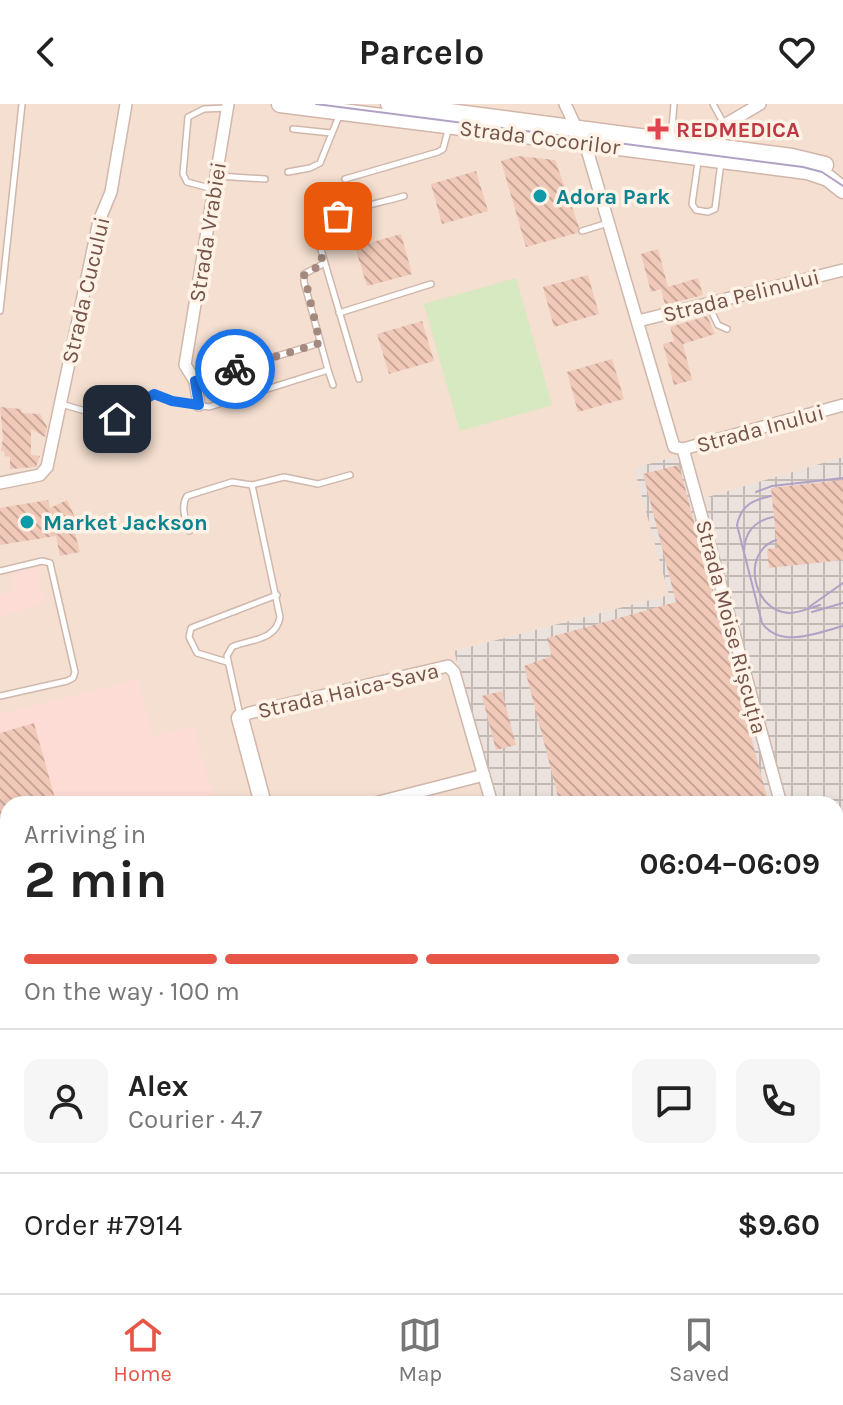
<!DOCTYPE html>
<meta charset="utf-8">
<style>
:root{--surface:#fff;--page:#f6f6f6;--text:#222;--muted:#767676;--line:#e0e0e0;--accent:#e75546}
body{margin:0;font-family:Karla,sans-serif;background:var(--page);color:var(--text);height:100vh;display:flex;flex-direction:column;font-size:30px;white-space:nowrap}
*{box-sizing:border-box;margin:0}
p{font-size:26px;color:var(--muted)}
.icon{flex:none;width:44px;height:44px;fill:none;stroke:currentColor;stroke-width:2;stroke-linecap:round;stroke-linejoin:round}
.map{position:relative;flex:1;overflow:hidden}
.side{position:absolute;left:0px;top:692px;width:844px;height:498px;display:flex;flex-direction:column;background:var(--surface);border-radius:24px 24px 0 0;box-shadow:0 4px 12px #0003}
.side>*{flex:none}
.pin{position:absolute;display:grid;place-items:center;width:68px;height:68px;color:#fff;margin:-34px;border-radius:16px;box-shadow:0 4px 12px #0006}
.courier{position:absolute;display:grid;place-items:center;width:80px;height:80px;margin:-40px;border:6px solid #1a73e8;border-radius:50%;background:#fff;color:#222;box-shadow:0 2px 10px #0007}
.summary em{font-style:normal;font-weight:700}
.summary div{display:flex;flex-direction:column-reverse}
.summary{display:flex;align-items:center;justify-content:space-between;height:136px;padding:0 24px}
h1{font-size:52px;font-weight:700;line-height:60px}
.bar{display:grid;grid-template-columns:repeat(4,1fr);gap:12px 8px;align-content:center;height:96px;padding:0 24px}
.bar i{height:10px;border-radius:6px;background:var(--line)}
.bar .selected{background:var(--accent)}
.bar p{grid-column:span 4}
.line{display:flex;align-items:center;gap:20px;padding:0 24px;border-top:2px solid var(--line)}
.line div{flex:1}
.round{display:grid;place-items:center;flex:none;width:84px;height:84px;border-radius:16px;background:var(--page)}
header{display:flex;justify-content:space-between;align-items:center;height:104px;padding:0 24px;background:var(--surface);font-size:36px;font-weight:700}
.dock{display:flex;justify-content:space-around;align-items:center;height:112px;border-top:2px solid var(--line);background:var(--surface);font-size:22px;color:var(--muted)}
.dock a{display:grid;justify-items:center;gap:4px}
.dock .selected{color:var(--accent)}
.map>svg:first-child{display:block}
.residential{fill:#f4dfd0}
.commercial{fill:#fddcd5}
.industrial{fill:url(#industrial-grid)}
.medical{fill:#fad5de}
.park{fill:#d6e9c1}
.building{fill:url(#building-back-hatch)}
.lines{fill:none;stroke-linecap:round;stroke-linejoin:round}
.lane-casing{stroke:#cfb7ac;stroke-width:8}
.street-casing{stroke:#cfb7ac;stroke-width:14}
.secondary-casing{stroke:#d2b6a9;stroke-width:19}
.lane{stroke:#fff;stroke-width:5}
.street{stroke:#fff;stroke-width:11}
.secondary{stroke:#fff;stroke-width:16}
.tram{stroke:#b0a1c5;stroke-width:2}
.done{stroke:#a4897e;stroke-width:8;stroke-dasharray:0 14.4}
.route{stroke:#1a73e8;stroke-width:10}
.health-dot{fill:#e0444e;stroke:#fff3e8;stroke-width:3}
.culture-dot{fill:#0f9aa8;stroke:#fff3e8;stroke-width:3}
.labels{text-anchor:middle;stroke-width:7;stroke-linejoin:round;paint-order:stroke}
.health-label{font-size:22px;font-weight:bold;fill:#be3a42;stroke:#fff3e8;text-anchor:start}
.street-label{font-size:22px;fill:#745248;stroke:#fff3e8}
.culture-label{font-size:22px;font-weight:bold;fill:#0d838f;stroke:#fff3e8;text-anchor:start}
</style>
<header><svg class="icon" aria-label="back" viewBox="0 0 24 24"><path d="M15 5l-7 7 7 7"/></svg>Parcelo<svg class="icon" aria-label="heart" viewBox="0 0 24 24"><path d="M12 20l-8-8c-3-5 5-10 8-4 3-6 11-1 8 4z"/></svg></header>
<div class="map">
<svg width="843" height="1189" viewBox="0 0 843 1189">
<defs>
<pattern id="industrial-grid" width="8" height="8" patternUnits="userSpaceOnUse" patternTransform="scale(2)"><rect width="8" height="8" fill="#ebe2dd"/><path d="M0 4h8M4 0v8" fill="none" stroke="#c3bab5"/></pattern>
<pattern id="building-back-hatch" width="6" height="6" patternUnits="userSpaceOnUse" patternTransform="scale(2)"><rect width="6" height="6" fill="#f1c9b9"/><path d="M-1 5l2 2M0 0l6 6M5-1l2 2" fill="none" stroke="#c8a698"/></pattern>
</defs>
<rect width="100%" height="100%" fill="#fcefe2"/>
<path class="residential" d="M0,0H843V353L701,396L669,491L454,547L495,700H8V1182H836V870L843,868V1189H0Z"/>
<path class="commercial" d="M41,463V486L45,497L0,514V491L13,488L14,468Z
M137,575L153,632L194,623L215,700H8V736L0,738V610Z"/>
<path class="industrial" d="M689,349L701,395L843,353V868L836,870V700H495L454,547L669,491L634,364Z"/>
<path class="medical" d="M8,736V1081L0,1086V738Z"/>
<path class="park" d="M516,174L552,301L460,327L424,200Z"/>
<path class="building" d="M518,52L555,56L579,123L577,129L526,143L501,57Z
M476,67L488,107L442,120L431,80Z
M401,130L412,170L367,182L355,143Z
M658,145L668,183L698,174L703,191L665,201L661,185L651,188L641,150Z
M588,171L599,210L554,223L543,183Z
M707,212L715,230L683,240L692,276L674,281L663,240L674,237L670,223Z
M422,217L434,257L389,270L377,230Z
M612,255L624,295L578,308L567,268Z
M0,303L21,305L22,309L40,310L47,323L45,333L31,325V351L40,352L36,363L10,365V353L5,352L4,347H1L3,334Z
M679,361L767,693L739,700H560L524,562L552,552L547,534L676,498L643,370Z
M843,376V456L769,464L767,445L777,444L771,384Z
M48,396L50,404L67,396L80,424L74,426L80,448L60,452L56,432L0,441V404Z
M502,587L516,641L496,646L482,592Z
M34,619L56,698L8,700V722L0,724V629Z"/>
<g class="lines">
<defs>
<path id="lane" d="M713,0L724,20
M293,25L331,29
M671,36L674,0
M698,58L692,100L696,106L708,108L715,105L721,58
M288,68L310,64L320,59L339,12
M218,72L265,75
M345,75L438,48L443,45L449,23
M213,85L187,78L183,70L188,13L204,5L227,4
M582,127L608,119
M708,200L718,221L727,225
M0,207L22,0
M339,209L431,180
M328,266L333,281
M359,275L317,132C334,105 374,101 404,92
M195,277L320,239
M61,300L127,319L136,318L146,295L154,290L172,297L209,303L328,266L304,178V170L323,160
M252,381L284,373L318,380L350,371
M189,427C186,416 180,403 187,392L232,378L252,381L280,513C276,537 250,535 232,543L227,552L240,611
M0,467L42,457L50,459L75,568L73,574L67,577L0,592
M227,558L197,549L189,533L191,524L277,491
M0,937L8,936
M0,1030L8,1028"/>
<path id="street" d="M565,0L588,49L674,343L683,345L843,301
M706,46L709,30L760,0
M638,217L843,166
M199,301L195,277L185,261L228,0
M683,345L781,700
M0,379L40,371L47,363L99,117L111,88L126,0
M240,614L249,609L448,562L454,568L492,700
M371,700L484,671
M836,914L843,939
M836,1027L843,1026
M0,1127L8,1142
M836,1158L843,1156
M34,1182L42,1189
M292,1182L303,1189
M504,1182L515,1189
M403,1189L408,1182
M717,1189L744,1182"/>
<path id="secondary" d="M280,0L807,67L828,74L843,86
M389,0L792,53L825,61
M240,614L263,700
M836,855L843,853
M0,1086L8,1081"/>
</defs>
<use href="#lane" class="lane-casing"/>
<use href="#street" class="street-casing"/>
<use href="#secondary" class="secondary-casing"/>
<use href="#lane" class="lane"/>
<use href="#street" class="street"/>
<use href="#secondary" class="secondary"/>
<path class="tram" d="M316,0L803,63L822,68L843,82
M756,388L772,382L843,374
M771,392C753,396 741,401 737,421L762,519C781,545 817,529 843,522
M776,436C741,448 752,507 789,509C799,509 810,504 820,501
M744,449C744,429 754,417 773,413
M809,503L843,479
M812,508L843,499"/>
</g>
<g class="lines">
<path class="done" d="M235,265L320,239L304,170L323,160L317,132L325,118L338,112"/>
<path class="route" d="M117,315L127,319L136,318L146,295L154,290L172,297L199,301L195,277L235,265"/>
</g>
<path class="health-dot" d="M654 13h8v8h8v8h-8v8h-8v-8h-8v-8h8z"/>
<g class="culture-dot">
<circle cx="540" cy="92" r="8"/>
<circle cx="27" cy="418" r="8"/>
</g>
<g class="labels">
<g class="health-label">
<text x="676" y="33">REDMEDICA</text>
</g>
<g class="street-label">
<text transform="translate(540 33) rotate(7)" y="8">Strada Cocorilor</text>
<text transform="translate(207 128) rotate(-81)" y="8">Strada Vrabiei</text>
<text transform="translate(85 186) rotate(-77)" y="8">Strada Cucului</text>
<text transform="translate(741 191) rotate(-14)" y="8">Strada Pelinului</text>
<text transform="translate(760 324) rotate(-15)" y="8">Strada Inului</text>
<text transform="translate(732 523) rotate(75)" y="8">Strada Moise Rișcuția</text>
<text transform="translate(348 586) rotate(-13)" y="8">Strada Haica-Sava</text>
</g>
<g class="culture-label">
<text x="556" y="100">Adora Park</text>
<text x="43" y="426">Market Jackson</text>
</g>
</g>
</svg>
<div class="pin" style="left:338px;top:112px;background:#ea580c"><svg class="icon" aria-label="bag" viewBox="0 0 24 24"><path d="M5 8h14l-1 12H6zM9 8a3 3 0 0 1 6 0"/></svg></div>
<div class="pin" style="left:117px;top:315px;background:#1f2937"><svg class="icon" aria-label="home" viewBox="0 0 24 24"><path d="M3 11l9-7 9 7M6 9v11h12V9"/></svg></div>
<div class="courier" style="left:235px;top:265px"><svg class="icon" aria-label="bike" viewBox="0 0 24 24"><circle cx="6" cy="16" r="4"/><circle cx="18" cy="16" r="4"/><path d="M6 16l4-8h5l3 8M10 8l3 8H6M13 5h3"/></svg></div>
<section class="side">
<div class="summary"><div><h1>2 min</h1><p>Arriving in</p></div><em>06:04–06:09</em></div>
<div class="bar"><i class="selected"></i><i class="selected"></i><i class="selected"></i><i></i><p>On the way · 100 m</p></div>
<div class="line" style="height:144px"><a class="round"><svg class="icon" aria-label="person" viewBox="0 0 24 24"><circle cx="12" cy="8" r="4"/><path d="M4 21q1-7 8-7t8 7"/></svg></a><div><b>Alex</b><p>Courier · 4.7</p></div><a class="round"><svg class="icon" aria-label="chat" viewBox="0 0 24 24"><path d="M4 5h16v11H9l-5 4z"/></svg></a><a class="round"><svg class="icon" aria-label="phone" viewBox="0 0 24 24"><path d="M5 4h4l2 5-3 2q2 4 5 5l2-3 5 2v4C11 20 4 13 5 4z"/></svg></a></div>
<div class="line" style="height:104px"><div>Order #7914</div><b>$9.60</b></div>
</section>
</div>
<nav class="dock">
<a class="selected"><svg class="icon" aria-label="home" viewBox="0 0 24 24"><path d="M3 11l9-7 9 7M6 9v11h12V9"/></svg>Home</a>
<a><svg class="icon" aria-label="map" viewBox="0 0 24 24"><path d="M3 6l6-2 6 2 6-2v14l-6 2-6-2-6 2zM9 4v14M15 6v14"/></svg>Map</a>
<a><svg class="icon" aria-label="saved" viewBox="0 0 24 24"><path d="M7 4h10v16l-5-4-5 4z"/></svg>Saved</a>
</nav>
